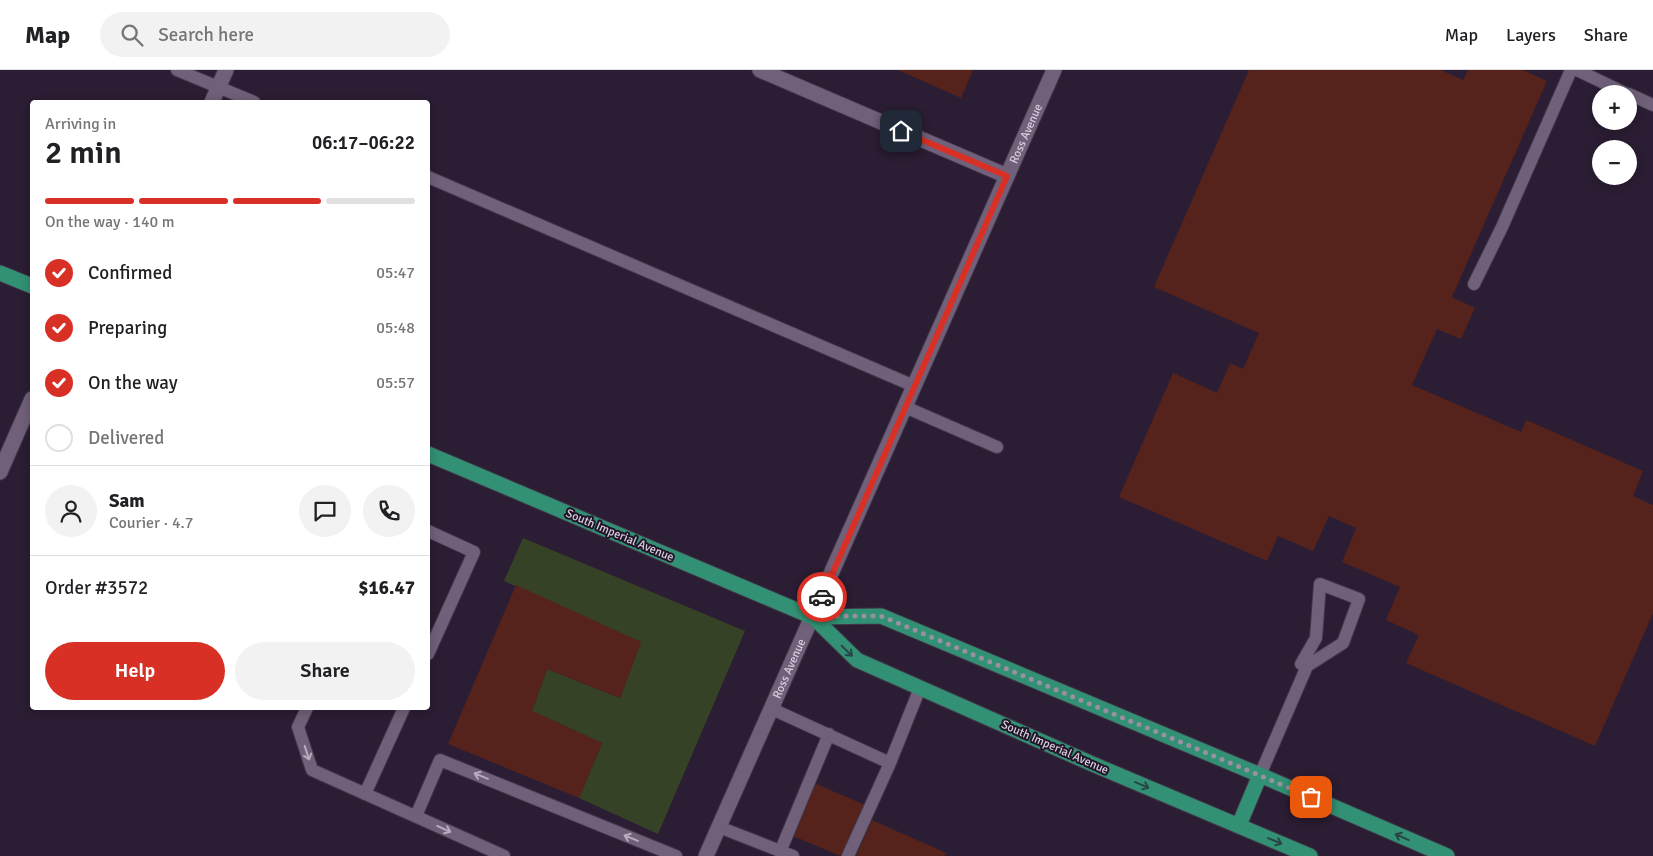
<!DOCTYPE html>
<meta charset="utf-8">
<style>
:root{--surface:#fff;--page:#f2f2f2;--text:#202124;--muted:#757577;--line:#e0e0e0;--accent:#d93025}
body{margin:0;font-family:Signika,sans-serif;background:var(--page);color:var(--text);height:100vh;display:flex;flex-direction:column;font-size:19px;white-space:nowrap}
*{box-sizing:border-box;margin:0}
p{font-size:16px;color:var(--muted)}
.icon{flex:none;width:28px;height:28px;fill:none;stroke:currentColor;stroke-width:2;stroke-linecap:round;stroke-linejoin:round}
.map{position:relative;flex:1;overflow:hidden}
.drawer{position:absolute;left:30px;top:30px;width:400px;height:610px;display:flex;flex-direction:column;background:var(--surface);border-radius:5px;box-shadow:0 2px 12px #0003}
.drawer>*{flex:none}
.fabs{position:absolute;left:1592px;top:15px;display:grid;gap:10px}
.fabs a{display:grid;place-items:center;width:45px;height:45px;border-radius:50%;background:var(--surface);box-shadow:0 2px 12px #0003;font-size:25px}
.pin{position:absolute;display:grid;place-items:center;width:42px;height:42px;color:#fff;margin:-21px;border-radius:10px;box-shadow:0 2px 8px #0006}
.courier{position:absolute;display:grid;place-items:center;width:50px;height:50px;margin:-25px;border:4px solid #d93025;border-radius:50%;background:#fff;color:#222;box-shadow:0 1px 6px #0007}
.headline em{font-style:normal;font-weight:600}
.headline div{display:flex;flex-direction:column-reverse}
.headline{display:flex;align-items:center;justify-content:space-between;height:85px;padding:0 15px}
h1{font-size:32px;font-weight:600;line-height:38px}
.bar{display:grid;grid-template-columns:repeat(4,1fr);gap:8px 5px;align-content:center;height:60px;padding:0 15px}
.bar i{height:6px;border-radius:4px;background:var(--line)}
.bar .selected{background:var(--accent)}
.bar p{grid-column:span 4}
.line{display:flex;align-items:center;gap:12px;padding:0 15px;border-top:1px solid var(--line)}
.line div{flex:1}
.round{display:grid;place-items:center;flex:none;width:52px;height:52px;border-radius:26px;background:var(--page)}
ol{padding:0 15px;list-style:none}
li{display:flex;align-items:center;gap:15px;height:55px}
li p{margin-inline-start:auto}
li .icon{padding:5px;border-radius:50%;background:var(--accent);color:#fff;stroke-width:4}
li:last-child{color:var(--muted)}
li i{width:28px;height:28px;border:2px solid var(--line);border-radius:50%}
.cta{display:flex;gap:10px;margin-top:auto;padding:10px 15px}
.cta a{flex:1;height:58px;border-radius:30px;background:var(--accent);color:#fff;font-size:20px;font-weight:600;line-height:58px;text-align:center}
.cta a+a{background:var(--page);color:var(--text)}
header{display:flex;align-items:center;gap:30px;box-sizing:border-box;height:70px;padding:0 25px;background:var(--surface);border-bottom:1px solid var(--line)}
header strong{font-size:24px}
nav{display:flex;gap:28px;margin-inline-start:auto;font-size:18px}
.search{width:350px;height:45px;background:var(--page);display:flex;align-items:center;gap:12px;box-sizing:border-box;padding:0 18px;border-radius:28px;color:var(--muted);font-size:19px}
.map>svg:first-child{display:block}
.green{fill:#364225}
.building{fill:#56231c}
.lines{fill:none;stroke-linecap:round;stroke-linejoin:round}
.service-casing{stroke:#423749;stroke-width:14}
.minor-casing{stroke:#423749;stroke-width:17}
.tertiary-casing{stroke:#423749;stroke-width:17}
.trunk-casing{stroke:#423749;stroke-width:17}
.service{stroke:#70607a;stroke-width:12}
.minor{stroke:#70607a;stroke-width:15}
.tertiary{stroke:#70607a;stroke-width:15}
.trunk{stroke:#329174;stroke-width:15}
.oneway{stroke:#284647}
.oneway2{stroke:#b8adbf}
.done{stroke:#9b90a2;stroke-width:5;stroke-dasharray:0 9}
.route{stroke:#d93025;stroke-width:6}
.labels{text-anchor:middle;stroke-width:4;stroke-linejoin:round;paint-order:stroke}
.street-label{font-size:12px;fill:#d7cedd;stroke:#211429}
</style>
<header>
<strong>Map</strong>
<div class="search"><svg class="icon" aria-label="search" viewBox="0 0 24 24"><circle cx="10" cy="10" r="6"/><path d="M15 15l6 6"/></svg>Search here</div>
<nav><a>Map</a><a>Layers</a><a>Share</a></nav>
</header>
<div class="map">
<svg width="1653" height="786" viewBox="0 0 1653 786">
<rect width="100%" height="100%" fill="#2b1d33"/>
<path class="green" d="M523,468L745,561L658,764L579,728L602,673L532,641L547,599L620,628L641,572L504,511Z"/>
<path class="building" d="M898,0H973L961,28Z
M1249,0H1441L1463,10L1468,0H1523L1547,11L1452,227L1475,238L1461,269L1437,259L1412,315L1521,362L1526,350L1643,401L1633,426L1653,435V543L1595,676L1406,593L1419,565L1386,550L1400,517L1342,492L1356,458L1329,446L1313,481L1278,466L1267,491L1119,427L1173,303L1217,323L1230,293L1243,299L1259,263L1154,217Z
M516,515L641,572L620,628L547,599L532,641L602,673L579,728L448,674Z
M814,713L865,735L843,786H840L791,765Z
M872,750L946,783L944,786H856Z"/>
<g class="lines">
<defs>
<path id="service" d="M177,0L254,32
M1577,0L1627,24
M1629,24L1653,35
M428,107L914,316
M1474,214L1502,157L1571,0
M905,337L997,377
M428,461L474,482L428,584
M307,638L298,657L312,700L504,786
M772,639L890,693L920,618
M1260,705L1307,596L1343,573L1359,529L1320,514L1316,568L1301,594
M365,724L404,638
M416,746L440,690L676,786
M719,757L793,786
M780,782L829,664
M848,786L890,693"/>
<path id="minor" d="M760,0L1007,106
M212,32L226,0
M0,402L32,329"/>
<g id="tertiary">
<path id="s1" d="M706,786L1054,0"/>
</g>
<path id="trunk" d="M0,203L32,216
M428,384L813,547L857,590L1097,696L1310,786
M813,547L881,546L1260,705L1447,786
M1239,755L1260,705"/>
</defs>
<use href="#service" class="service-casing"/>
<use href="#minor" class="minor-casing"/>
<use href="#tertiary" class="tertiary-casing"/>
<use href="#trunk" class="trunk-casing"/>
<use href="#service" class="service"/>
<use href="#minor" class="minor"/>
<use href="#tertiary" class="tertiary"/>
<use href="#trunk" class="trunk"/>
</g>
<defs><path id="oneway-shaft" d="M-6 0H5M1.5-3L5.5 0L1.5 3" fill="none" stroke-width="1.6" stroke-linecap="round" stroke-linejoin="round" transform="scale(1.25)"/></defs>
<g class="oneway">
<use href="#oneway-shaft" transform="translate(847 581) rotate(44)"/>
<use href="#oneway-shaft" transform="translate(1142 715) rotate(23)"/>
<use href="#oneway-shaft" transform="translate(1402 767) rotate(-156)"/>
<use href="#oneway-shaft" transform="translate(1275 771) rotate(23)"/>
</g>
<g class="oneway2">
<use href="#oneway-shaft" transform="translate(307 683) rotate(72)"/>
<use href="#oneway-shaft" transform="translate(481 706) rotate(-158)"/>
<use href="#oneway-shaft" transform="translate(444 759) rotate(24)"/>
<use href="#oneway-shaft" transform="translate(631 768) rotate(-158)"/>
</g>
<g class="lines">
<path class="done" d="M822,527L813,546H881L1311,727"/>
<path class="route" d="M822,527L1007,106L901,61"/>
</g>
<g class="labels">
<g class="street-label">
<text dy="4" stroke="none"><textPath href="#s1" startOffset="790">Ross Avenue</textPath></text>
<text transform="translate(620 465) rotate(23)" y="4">South Imperial Avenue</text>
<text dy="4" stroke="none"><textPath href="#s1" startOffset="205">Ross Avenue</textPath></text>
<text transform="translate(1055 677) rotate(24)" y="4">South Imperial Avenue</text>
</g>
</g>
</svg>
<div class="fabs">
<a>+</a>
<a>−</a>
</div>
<div class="pin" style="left:1311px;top:727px;background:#ea580c"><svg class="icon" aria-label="bag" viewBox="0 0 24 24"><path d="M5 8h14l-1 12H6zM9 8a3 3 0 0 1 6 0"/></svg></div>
<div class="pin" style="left:901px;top:61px;background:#1f2937"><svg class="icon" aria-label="home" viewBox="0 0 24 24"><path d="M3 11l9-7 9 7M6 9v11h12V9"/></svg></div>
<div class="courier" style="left:822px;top:527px"><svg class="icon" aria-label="car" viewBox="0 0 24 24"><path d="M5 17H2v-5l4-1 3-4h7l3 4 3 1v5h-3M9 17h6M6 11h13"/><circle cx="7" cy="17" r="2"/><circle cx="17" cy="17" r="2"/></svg></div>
<section class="drawer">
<div class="headline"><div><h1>2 min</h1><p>Arriving in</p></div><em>06:17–06:22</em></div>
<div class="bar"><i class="selected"></i><i class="selected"></i><i class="selected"></i><i></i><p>On the way · 140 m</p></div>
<ol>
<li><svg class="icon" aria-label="check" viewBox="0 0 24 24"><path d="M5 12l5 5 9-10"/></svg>Confirmed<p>05:47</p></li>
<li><svg class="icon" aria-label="check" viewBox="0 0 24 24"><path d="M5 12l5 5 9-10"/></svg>Preparing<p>05:48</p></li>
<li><svg class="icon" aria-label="check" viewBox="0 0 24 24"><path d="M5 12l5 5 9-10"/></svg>On the way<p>05:57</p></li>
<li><i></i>Delivered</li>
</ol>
<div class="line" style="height:90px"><a class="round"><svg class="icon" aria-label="person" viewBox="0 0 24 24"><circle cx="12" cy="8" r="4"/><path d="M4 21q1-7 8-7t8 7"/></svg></a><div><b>Sam</b><p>Courier · 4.7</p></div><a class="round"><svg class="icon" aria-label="chat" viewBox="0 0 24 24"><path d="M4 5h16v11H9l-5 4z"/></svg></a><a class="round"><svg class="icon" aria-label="phone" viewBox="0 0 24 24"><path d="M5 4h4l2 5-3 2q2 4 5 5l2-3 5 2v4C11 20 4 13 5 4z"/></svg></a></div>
<div class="line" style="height:65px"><div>Order #3572</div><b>$16.47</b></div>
<div class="cta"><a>Help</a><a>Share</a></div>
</section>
</div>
